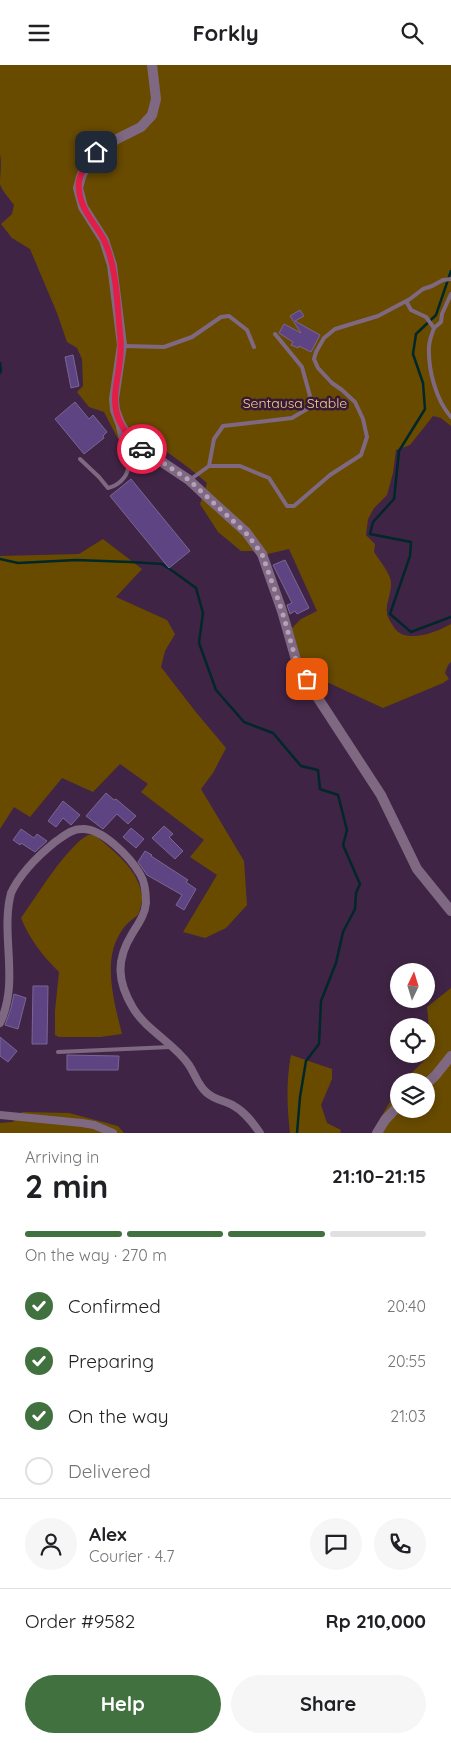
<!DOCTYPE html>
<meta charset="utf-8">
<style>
:root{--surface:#fff;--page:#f6f6f6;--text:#202124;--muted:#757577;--line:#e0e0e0;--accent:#427140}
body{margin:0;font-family:Quicksand,sans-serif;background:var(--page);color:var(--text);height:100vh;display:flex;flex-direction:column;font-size:19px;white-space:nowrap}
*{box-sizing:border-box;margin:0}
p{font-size:16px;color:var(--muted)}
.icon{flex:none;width:28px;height:28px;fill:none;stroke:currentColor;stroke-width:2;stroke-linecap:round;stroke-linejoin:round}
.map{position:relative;height:1068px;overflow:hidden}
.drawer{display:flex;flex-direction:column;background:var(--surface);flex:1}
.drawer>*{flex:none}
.needle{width:32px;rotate:4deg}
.tools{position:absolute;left:390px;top:898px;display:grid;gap:10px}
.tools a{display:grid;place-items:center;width:45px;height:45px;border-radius:50%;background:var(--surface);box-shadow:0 2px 12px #0003;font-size:25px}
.pin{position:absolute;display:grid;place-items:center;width:42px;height:42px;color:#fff;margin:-21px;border-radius:10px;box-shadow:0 2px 8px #0006}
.courier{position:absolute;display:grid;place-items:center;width:50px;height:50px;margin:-25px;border:4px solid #e11d48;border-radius:50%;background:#fff;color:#222;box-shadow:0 1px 6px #0007}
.head em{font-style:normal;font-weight:700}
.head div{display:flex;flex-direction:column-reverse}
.head{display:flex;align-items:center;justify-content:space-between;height:85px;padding:0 25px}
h1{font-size:32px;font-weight:700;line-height:38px}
.bar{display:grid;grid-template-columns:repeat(4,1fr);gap:8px 5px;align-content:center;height:60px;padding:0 25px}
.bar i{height:6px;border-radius:4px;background:var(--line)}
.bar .on{background:var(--accent)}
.bar p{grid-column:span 4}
.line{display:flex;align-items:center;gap:12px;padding:0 25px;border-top:1px solid var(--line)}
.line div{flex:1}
.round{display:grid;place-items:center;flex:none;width:52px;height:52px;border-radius:26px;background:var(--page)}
ol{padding:0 25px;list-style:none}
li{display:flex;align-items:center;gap:15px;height:55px}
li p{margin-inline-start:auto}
li .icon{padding:5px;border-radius:50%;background:var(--accent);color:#fff;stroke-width:4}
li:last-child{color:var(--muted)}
li i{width:28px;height:28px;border:2px solid var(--line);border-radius:50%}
.action{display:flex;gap:10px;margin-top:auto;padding:10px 25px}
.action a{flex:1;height:58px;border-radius:30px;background:var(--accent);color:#fff;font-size:20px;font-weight:700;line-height:58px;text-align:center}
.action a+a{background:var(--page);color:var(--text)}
header{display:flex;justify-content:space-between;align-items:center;height:65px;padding:0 25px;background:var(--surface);font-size:22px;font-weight:700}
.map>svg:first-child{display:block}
.green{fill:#694b00}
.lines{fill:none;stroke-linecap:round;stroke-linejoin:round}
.stream{stroke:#002729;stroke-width:2.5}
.building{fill:#5f4484;stroke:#786792}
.service{stroke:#7f6982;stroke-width:4}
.minor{stroke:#7f6982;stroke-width:8}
.tertiary{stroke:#7f6982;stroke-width:10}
.done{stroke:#b7a1ba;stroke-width:5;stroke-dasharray:0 9}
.route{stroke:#e11d48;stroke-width:6}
.labels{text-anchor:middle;stroke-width:5;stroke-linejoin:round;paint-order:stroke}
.park-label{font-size:14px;fill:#f9cf81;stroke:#361a3a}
</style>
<header><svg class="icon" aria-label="menu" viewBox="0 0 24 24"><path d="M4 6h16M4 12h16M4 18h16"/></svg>Forkly<svg class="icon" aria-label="search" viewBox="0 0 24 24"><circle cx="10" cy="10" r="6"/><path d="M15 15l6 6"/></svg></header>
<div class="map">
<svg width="451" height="1068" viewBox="0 0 451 1068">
<rect width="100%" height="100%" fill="#402445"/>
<path class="green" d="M0,0H451V361L441,353L433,351L410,380L396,385L393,408L387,430L374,443L368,454L366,470L375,479L374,487C379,495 387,504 390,513C394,525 385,537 387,548C387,551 390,556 392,559C402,581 435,568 451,559V597L448,600L445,608L449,614L443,618L383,643L316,612H309L296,584L291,564L301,554L317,546L289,484L259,491L253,486H241L218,467L200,439L207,418C185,398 159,383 136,363L124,375L118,374L104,347L89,342L77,327L83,321L82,294L77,283L67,277L57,248L30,184L12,173L1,159L12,149L14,140C10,134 2,126 0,119C0,109 2,99 0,89Z
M103,474L142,504L116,532L167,555L175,569L165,586L161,602L195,646L226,683L213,708L201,724L244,796L247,840L226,863L205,873L183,867L217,810L190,792L204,775L141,727L148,719L120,699L93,727L62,713L30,752L14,742L0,764V491L79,489Z
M88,770H95C114,787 138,803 142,831C143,836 140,844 138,850C97,877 112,929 122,969L100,972H59L55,970V946L59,907C43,891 30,875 21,853C36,832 67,781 88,770Z
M451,923V1068H372L399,1021V1044H426V1016H403L427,993L430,973L427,942Z
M291,990L332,1004V1014L321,1040L327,1058L341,1065L340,1068H290C287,1042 286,1016 291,990Z
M22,1047L69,1048L118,1061L124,1068H0V1058L13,1057Z"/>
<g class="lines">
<path class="stream" d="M451,206L436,250L416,269L413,289L423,318L425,344L399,386L394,434L373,457L370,469L411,477L410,491L390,549L411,567L451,552
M0,298L1,306L0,308
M0,494L18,498L76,495L130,497L162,499L174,507L196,523L203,548L199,578L216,625L244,657L273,668L301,701L318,705L320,724L338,730L347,765L343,780L360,819L356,828L355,844L343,867L336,898L321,936L319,979L306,996L300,1032L297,1068"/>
</g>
<path class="building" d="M300,245L304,251L295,256L320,270L311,287L299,281L298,283L291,280L293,277L279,268L284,259L301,268L290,251Z
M73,290L79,321L71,323L65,292Z
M75,337L89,354L93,350L107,367L103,371L104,373L84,389L55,354Z
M131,414L190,486L169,503L110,431Z
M285,495L309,543L297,549L295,546L290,549L287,540L292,538L273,500Z
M106,728L114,735L116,734L136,751L128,759L117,749L103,764L86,751Z
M63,736L80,750L71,760L63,753L56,762L48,756Z
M164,761L173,769L169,772L183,786L175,794L152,773Z
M131,763L144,774L136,783L123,772Z
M21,764L34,773L37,769L47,776L35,787L21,778L20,780L13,775Z
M145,786L152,790L151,791L188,815L186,817L196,824L184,845L176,840L182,830L147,810L138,797Z
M33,921H48L47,979H32Z
M14,929L26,933L18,964L5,960L11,943Z
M0,972L17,986L8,997L0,991Z
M67,990L119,991L118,1005H67Z"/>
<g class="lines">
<path class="service" d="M451,229L442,249L441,257L434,263C432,269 429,276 429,282C428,305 436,335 451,352
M406,236L411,245L426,252L434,263
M124,281L164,282L192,272L221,252L229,251L247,265L254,282
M80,394L99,412L108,423C117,421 127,413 128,403L118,362
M209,401H240L269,413L287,441H294L330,410L361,390L367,372L363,354L355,337L342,325L332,318L318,303L314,294L316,287L324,273L335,264L378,251L410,234L423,224L432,221L443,215L451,214
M191,414L209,401L214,374L223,361L292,353L307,344L310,331L302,302L275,269
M58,987L170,982"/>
<path class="minor" d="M0,958C20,916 0,870 11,828C20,809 39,790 55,777C64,771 71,764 82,764C102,763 130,792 140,809C145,817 146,828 146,838C145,850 138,859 132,869C116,895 117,916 133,943C147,966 174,978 189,1000C195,1009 198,1021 207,1028C215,1035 226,1036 234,1041C245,1047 253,1058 260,1068
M0,1050L82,1058L94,1060L113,1068"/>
<path class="tertiary" d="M152,0L156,34L152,50L141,62L119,73L95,87L87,98L81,112L78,123L83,142L104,175L112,200L122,280L114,334L115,345L120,358L126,368L141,383L189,415L204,429L246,467L262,489L282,546L296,595L312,624L381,730L417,804L451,846
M426,1019L435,1011L451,991
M377,1068L385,1055L399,1040"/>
</g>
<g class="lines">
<path class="done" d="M142,384L189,415L246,468L262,489L282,546L296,595L307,614"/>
<path class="route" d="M96,87C87,97 77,111 79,124C80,144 95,158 104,175C117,203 117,238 120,268C126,317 94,343 142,384"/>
</g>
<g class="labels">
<g class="park-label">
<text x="295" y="343">Sentausa Stable</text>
</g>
</g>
</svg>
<div class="tools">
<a><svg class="needle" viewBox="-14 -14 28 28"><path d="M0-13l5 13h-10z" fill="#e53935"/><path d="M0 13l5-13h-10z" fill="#757577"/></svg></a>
<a><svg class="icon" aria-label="locate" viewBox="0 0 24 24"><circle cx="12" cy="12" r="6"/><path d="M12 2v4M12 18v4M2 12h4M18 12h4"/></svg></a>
<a><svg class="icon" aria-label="layers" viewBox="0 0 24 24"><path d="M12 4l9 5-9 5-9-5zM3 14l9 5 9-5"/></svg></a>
</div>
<div class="pin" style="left:307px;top:614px;background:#ea580c"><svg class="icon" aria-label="bag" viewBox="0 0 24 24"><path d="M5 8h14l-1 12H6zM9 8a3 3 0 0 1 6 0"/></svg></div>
<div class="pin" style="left:96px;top:87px;background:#1f2937"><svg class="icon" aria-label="home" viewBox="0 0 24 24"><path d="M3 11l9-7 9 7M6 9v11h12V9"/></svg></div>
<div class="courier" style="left:142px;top:384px"><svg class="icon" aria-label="car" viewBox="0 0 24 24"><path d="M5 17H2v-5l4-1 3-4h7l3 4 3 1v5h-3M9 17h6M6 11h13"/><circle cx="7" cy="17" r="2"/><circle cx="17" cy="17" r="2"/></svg></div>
</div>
<section class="drawer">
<div class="head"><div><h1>2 min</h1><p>Arriving in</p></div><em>21:10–21:15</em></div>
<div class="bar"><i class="on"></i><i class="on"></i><i class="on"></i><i></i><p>On the way · 270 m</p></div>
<ol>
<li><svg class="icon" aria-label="check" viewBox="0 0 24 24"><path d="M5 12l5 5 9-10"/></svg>Confirmed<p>20:40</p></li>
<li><svg class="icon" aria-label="check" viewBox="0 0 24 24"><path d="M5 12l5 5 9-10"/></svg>Preparing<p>20:55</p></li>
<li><svg class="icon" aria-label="check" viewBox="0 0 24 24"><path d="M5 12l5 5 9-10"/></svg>On the way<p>21:03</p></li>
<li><i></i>Delivered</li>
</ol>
<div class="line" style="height:90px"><a class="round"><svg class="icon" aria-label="person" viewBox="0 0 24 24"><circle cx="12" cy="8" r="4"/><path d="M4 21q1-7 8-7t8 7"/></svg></a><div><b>Alex</b><p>Courier · 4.7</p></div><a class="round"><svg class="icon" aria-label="chat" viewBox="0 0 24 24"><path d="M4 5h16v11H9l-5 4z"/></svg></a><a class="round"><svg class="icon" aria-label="phone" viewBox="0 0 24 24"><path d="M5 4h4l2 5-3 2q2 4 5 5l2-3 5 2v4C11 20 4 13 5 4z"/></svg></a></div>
<div class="line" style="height:65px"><div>Order #9582</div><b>Rp 210,000</b></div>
<div class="action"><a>Help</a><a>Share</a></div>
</section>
